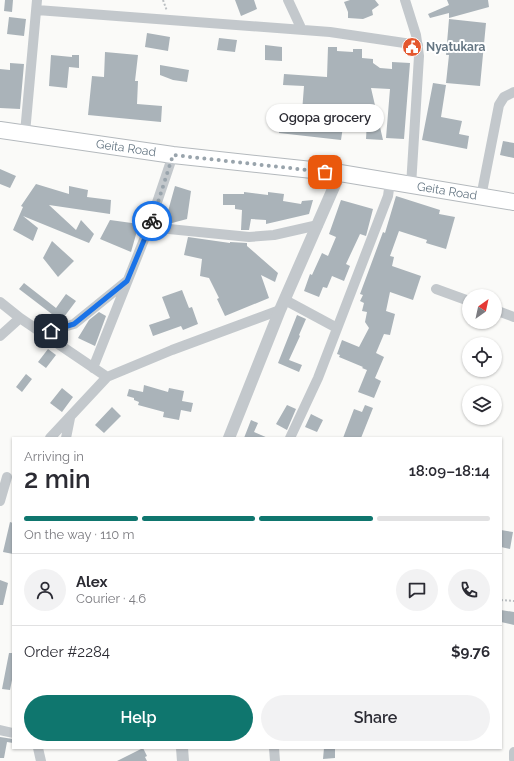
<!DOCTYPE html>
<meta charset="utf-8">
<style>
:root{--surface:#fff;--page:#f2f2f3;--text:#2b2b33;--muted:#7c7c81;--line:#e1e1e2;--accent:#0f766e}
body{margin:0;font-family:Raleway,sans-serif;background:var(--page);color:var(--text);height:100vh;display:flex;flex-direction:column;font-size:15px;white-space:nowrap}
*{box-sizing:border-box;margin:0}
p{font-size:13px;color:var(--muted)}
.icon{flex:none;width:22px;height:22px;fill:none;stroke:currentColor;stroke-width:2;stroke-linecap:round;stroke-linejoin:round}
.map{position:relative;flex:1;overflow:hidden}
.panel{position:absolute;left:12px;top:437px;width:490px;height:312px;display:flex;flex-direction:column;background:var(--surface);border-radius:0px;box-shadow:0 1px 3px #0004}
.panel>*{flex:none}
.needle{width:26px;rotate:33deg}
.tools{position:absolute;left:462px;top:289px;display:grid;gap:8px}
.tools a{display:grid;place-items:center;width:40px;height:40px;border-radius:50%;background:var(--surface);box-shadow:0 1px 3px #0004;font-size:20px}
.pin{position:absolute;display:grid;place-items:center;width:34px;height:34px;color:#fff;margin:-17px;border-radius:8px;box-shadow:0 2px 6px #0006}
.courier{position:absolute;display:grid;place-items:center;width:40px;height:40px;margin:-20px;border:3px solid #1a73e8;border-radius:50%;background:#fff;color:#222;box-shadow:0 1px 5px #0007}
.bubble{position:absolute;height:28px;border-radius:14px;background:var(--surface);box-shadow:0 1px 3px #0004;font-size:13px;font-weight:600;line-height:28px;text-align:center}
.summary em{font-style:normal;font-weight:600}
.summary div{display:flex;flex-direction:column-reverse}
.summary{display:flex;align-items:center;justify-content:space-between;height:68px;padding:0 12px}
h1{font-size:26px;font-weight:600;line-height:30px}
.bar{display:grid;grid-template-columns:repeat(4,1fr);gap:6px 4px;align-content:center;height:48px;padding:0 12px}
.bar i{height:5px;border-radius:3px;background:var(--line)}
.bar .selected{background:var(--accent)}
.bar p{grid-column:span 4}
.line{display:flex;align-items:center;gap:10px;padding:0 12px;border-top:1px solid var(--line)}
.line div{flex:1}
.round{display:grid;place-items:center;flex:none;width:42px;height:42px;border-radius:21px;background:var(--page)}
.action{display:flex;gap:8px;margin-top:auto;padding:8px 12px}
.action a{flex:1;height:46px;border-radius:24px;background:var(--accent);color:#fff;font-size:16px;font-weight:600;line-height:46px;text-align:center}
.action a+a{background:var(--page);color:var(--text)}
.map>svg:first-child{display:block}
.building{fill:#aab3b9}
.lines{fill:none;stroke-linecap:round;stroke-linejoin:round}
.trunk-casing{stroke:#b4b9bd;stroke-width:18}
.path{stroke:#bbbfc2;stroke-width:2;stroke-dasharray:2 2;stroke-linecap:butt}
.minor{stroke:#c3c8cc;stroke-width:10}
.tertiary{stroke:#c3c8cc;stroke-width:12}
.trunk{stroke:#fff;stroke-width:16}
.done{stroke:#99a4ac;stroke-width:4;stroke-dasharray:0 7.2}
.route{stroke:#1a73e8;stroke-width:5}
.labels{text-anchor:middle;stroke-width:4;stroke-linejoin:round;paint-order:stroke}
.poi-label{font-size:12px;font-weight:bold;fill:#657683;stroke:#fff;text-anchor:start}
.street-label{font-size:12px;fill:#657683;stroke:#fff}
</style>
<div class="map">
<svg width="514" height="761" viewBox="0 0 514 761">
<rect width="100%" height="100%" fill="#fafaf8"/>
<path class="building" d="M5,0H13L12,12L4,11Z
M235,0H254L257,9L241,16Z
M350,0H375L379,5L372,10L373,15L363,19L348,18V12L344,2Z
M447,0H488L489,7L449,18V13L430,18L428,14L449,5Z
M9,17L26,19L24,36L7,34Z
M449,19L486,23L480,86L446,83L449,55H446Z
M147,33L170,37L168,51L145,47Z
M219,38L237,40L235,52L217,50Z
M265,45L282,47V61L265,60Z
M328,47H337V51L353,52V49H362V58L373,59V63L380,68L392,69V62L410,63L404,139L386,138L390,89L371,88L383,140L366,139L367,121L344,120L341,140L279,133L280,119L275,118L276,110L302,112L304,86L283,85L284,74L327,77Z
M105,52L138,55L135,81H138L137,104L162,106L161,122L88,115L92,76L104,77Z
M51,55L72,57V55H79V68L69,67L67,88L49,86Z
M10,63L24,64L20,109L0,108V69L10,70Z
M160,65L189,70L187,82L173,80L160,75Z
M433,83L446,85L441,117L462,121L459,134L469,136L467,149L422,140Z
M503,141L514,143V158L500,155Z
M0,169L16,176L10,188L0,184Z
M36,184L69,194V186L88,190L87,197L111,200L110,214L49,205L76,230L81,220L94,234L89,243L23,216L38,228L33,241L13,230L23,207L21,206Z
M175,186L191,191L187,219L172,223L165,222Z
M244,192L268,195V192L284,194L283,201L301,204L302,201L313,200L309,214L266,224V220L251,219L249,230H241L242,210L235,209V205H223V194H244Z
M396,196L440,210L439,214L455,217L446,249L426,243L427,240L399,231L390,256L394,257L392,266L421,276L413,300L390,292L386,311L395,314L390,335L384,334L376,353L384,357L375,378L381,381L374,398L358,392L367,370L362,368L363,367L339,357L340,355L337,354L342,340L359,347L369,328L365,322L367,312L362,311L364,303L360,301L363,295L360,294L383,232L385,233Z
M341,200L373,209L366,236L360,234L346,264L350,266L344,281L332,276L327,288L323,287L319,297L304,291L310,274L312,275L322,253L328,256L336,237L329,234Z
M110,220L139,224L131,252L100,239Z
M188,237L230,243V242L247,243V246L278,273L275,282L261,275L269,298L225,316L217,299L219,298L209,278L200,276L202,259L184,255Z
M52,241L74,261L58,277L43,258Z
M24,283L56,308L66,294L76,301L61,321L19,289Z
M182,290L189,308L192,307L198,324L183,330L181,326L153,336L149,325L170,318L162,297Z
M99,312L106,316L95,346L78,338L89,320Z
M297,315L306,319L299,335L300,336L289,360L302,365L299,372L278,363Z
M48,349L56,355L46,368L38,362Z
M26,374L32,379L22,392L16,387Z
M144,385L168,392L169,388L184,391L182,401L193,403L191,412L181,410L179,420L163,417L164,412L138,405L139,402L134,400V398L127,396L129,389L143,392Z
M62,388L73,397L62,412L50,403Z
M287,405L296,409L287,430L276,424Z
M365,405L373,408L361,438H343L354,409L362,412Z
M112,407L121,416L104,433L95,425Z
M311,414L323,420L317,432L305,427Z
M251,420L258,423L254,432L268,438H244Z
M10,522L13,523V554L3,552Z
M501,530L513,532L510,549L501,547Z
M0,580L8,583L3,605H0Z
M501,610L514,612V625L501,622Z
M9,653H13V675L10,690L2,689Z
M0,737L13,739V743L7,742L4,758H0Z
M143,748L147,756L145,757L147,761H117Z
M324,748H335V758L323,759Z"/>
<g class="lines">
<defs>
<path id="trunk" d="M0,130L173,155L340,173L514,202"/>
</defs>
<use href="#trunk" class="trunk-casing"/>
<path class="path" d="M163,0L167,11
M501,600L514,601"/>
<path class="minor" d="M288,0L302,30
M405,0L416,35L419,56L411,186
M37,10L330,32L418,45
M25,133L37,0
M481,197L499,105L504,97L514,92
M149,227L249,237L274,235L318,225
M436,289L469,301
M285,300L337,328
M0,302L20,318L107,377
M495,310L514,317
M42,333L74,324L127,281
M0,336L20,318
M93,368L147,232L173,155
M50,438L107,377L172,350L280,310
M66,438L70,418
M290,438L318,378L388,196L390,182
M0,501L7,477
M0,730L13,733
M38,748L41,761
M274,748L275,761
M514,752V759"/>
<path class="tertiary" d="M229,438L280,310L340,173
M182,748L183,761"/>
<use href="#trunk" class="trunk"/>
</g>
<g class="lines">
<path class="done" d="M152,221L173,155L325,172"/>
<path class="route" d="M51,331L74,324L127,281L152,221"/>
</g>
<defs>
<symbol id="civic-disc" viewBox="-11 -11 22 22"><circle r="9.5" fill="#e4572e" stroke="#fff"/><path d="M-.6-6.5H3V-4.5H.6V-3L4-1V1h2V6H-6V1h2V-1L-.6-3ZM-1.2 2.5V6h2.4V2.5Z" fill="#fff"/></symbol>
</defs>
<g fill-rule="evenodd">
<use href="#civic-disc" x="401" y="36" width="22" height="22"/>
</g>
<g class="labels">
<g class="poi-label">
<text x="426" y="51">Nyatukara</text>
</g>
<g class="street-label">
<text transform="translate(126 148) rotate(8)" y="4">Geita Road</text>
<text transform="translate(447 191) rotate(9)" y="4">Geita Road</text>
</g>
</g>
</svg>
<div class="tools">
<a><svg class="needle" viewBox="-14 -14 28 28"><path d="M0-13l5 13h-10z" fill="#e53935"/><path d="M0 13l5-13h-10z" fill="#7c7c81"/></svg></a>
<a><svg class="icon" aria-label="locate" viewBox="0 0 24 24"><circle cx="12" cy="12" r="6"/><path d="M12 2v4M12 18v4M2 12h4M18 12h4"/></svg></a>
<a><svg class="icon" aria-label="layers" viewBox="0 0 24 24"><path d="M12 4l9 5-9 5-9-5zM3 14l9 5 9-5"/></svg></a>
</div>
<div class="pin" style="left:325px;top:172px;background:#ea580c"><svg class="icon" aria-label="bag" viewBox="0 0 24 24"><path d="M5 8h14l-1 12H6zM9 8a3 3 0 0 1 6 0"/></svg></div>
<div class="pin" style="left:51px;top:331px;background:#1f2937"><svg class="icon" aria-label="home" viewBox="0 0 24 24"><path d="M3 11l9-7 9 7M6 9v11h12V9"/></svg></div>
<div class="courier" style="left:152px;top:221px"><svg class="icon" aria-label="bike" viewBox="0 0 24 24"><circle cx="6" cy="16" r="4"/><circle cx="18" cy="16" r="4"/><path d="M6 16l4-8h5l3 8M10 8l3 8H6M13 5h3"/></svg></div>
<div class="bubble" style="left:266px;top:104px;width:118px">Ogopa grocery</div>
<section class="panel">
<div class="summary"><div><h1>2 min</h1><p>Arriving in</p></div><em>18:09–18:14</em></div>
<div class="bar"><i class="selected"></i><i class="selected"></i><i class="selected"></i><i></i><p>On the way · 110 m</p></div>
<div class="line" style="height:72px"><a class="round"><svg class="icon" aria-label="person" viewBox="0 0 24 24"><circle cx="12" cy="8" r="4"/><path d="M4 21q1-7 8-7t8 7"/></svg></a><div><b>Alex</b><p>Courier · 4.6</p></div><a class="round"><svg class="icon" aria-label="chat" viewBox="0 0 24 24"><path d="M4 5h16v11H9l-5 4z"/></svg></a><a class="round"><svg class="icon" aria-label="phone" viewBox="0 0 24 24"><path d="M5 4h4l2 5-3 2q2 4 5 5l2-3 5 2v4C11 20 4 13 5 4z"/></svg></a></div>
<div class="line" style="height:52px"><div>Order #2284</div><b>$9.76</b></div>
<div class="action"><a>Help</a><a>Share</a></div>
</section>
</div>
